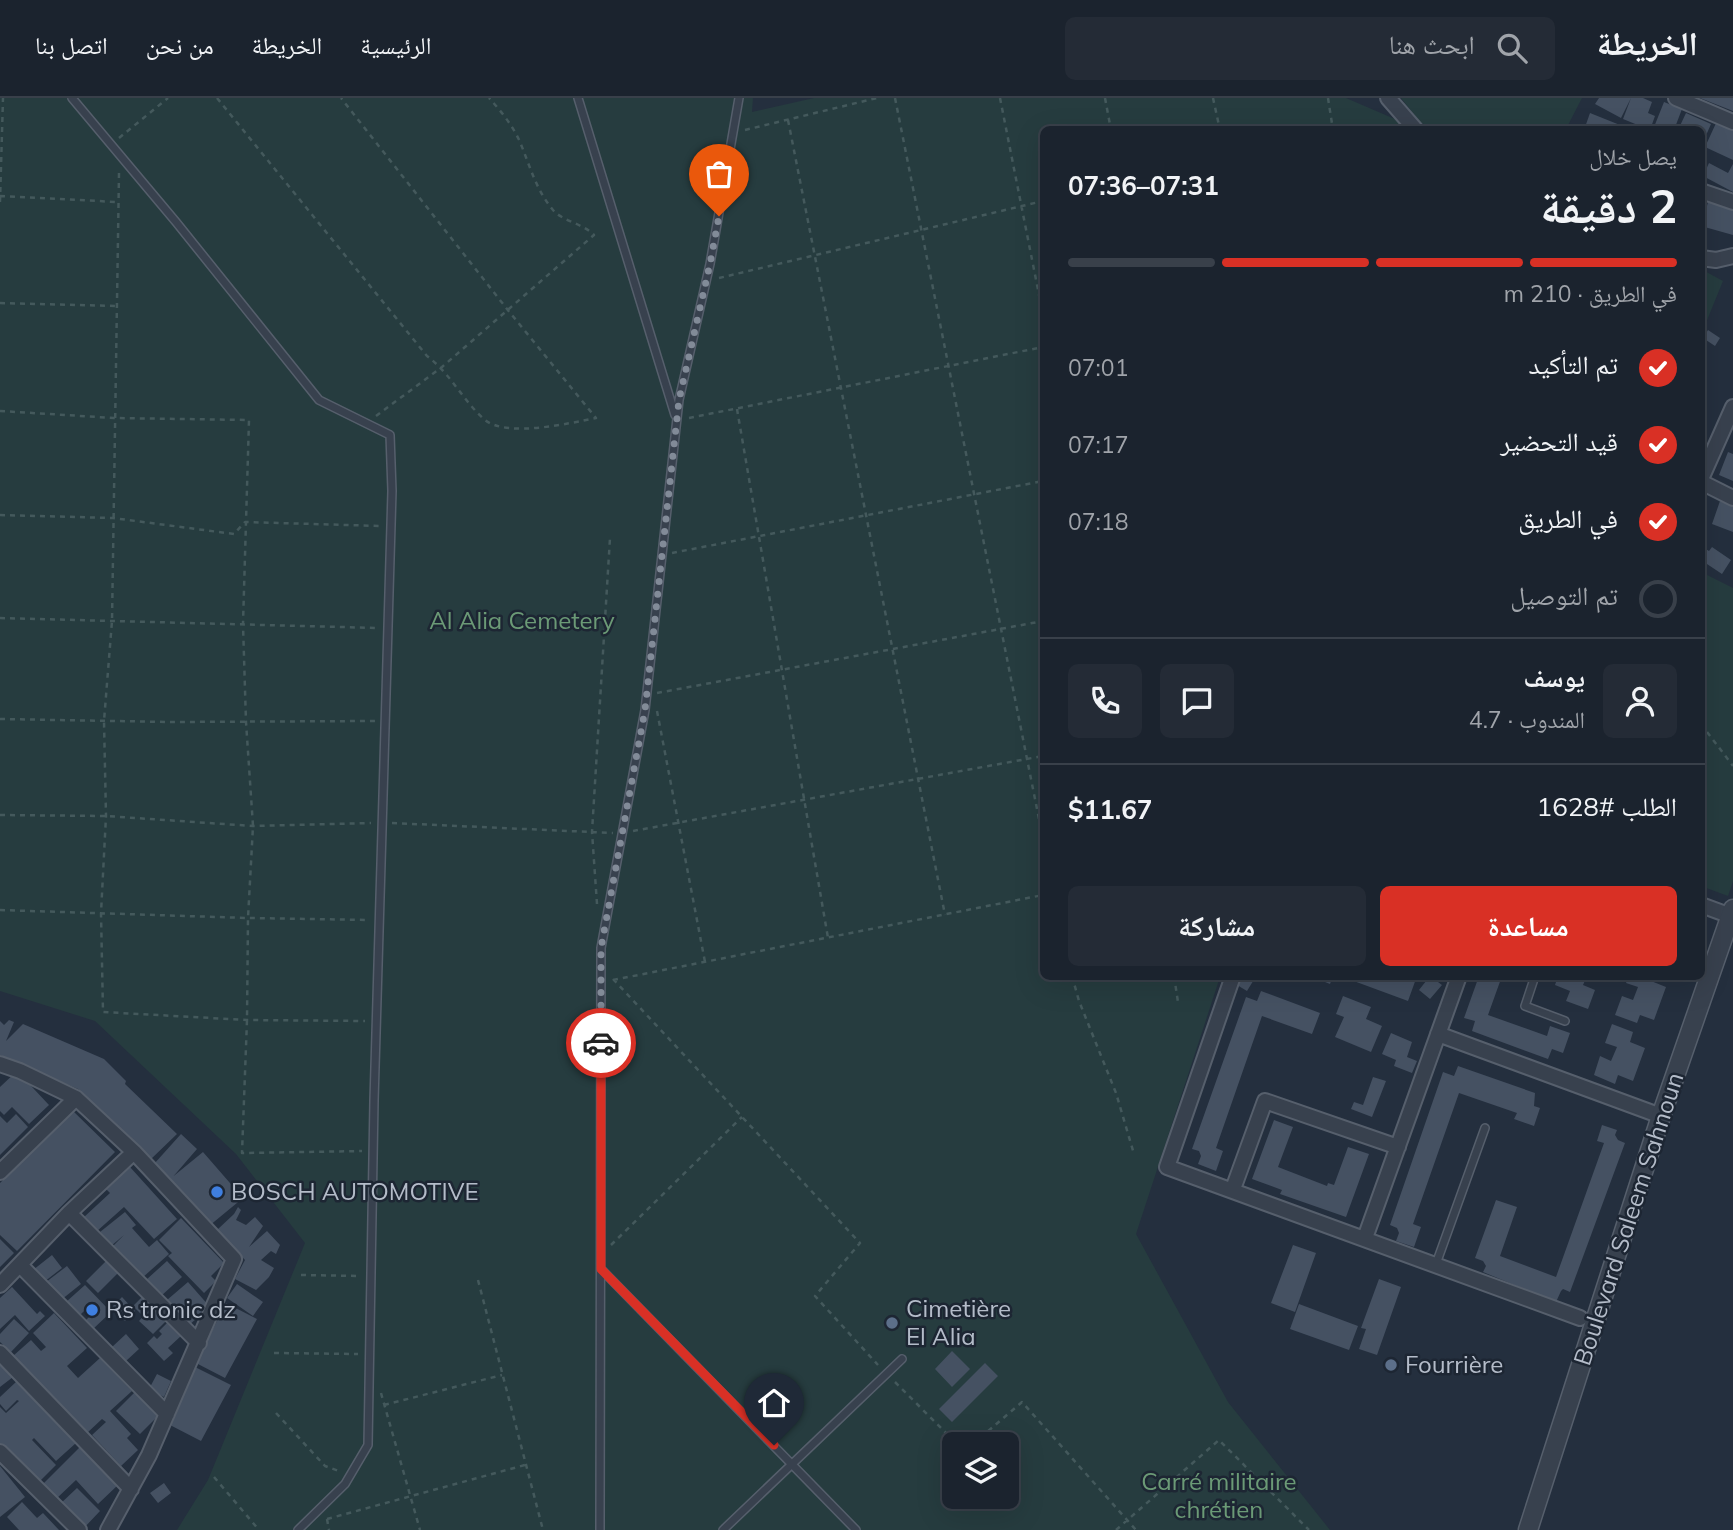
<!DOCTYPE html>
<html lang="ar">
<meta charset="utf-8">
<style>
:root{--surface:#1b232e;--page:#242b36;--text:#f1f3f6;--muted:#a0a4aa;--line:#39404a;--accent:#d93025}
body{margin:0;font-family:Mulish,"Noto Naskh Arabic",sans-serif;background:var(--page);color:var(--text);direction:rtl;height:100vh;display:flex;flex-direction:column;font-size:26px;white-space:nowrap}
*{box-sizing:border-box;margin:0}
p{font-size:23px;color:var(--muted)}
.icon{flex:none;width:38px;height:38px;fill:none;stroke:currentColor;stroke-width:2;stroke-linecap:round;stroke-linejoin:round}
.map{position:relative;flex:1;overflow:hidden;direction:ltr}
.side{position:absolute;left:1040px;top:28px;width:665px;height:854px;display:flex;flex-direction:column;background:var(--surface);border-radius:10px;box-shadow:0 7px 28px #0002,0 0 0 2px var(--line);direction:rtl}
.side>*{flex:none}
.tools{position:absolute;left:942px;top:1334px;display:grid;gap:14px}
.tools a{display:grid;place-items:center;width:77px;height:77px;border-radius:10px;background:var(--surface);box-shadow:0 7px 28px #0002,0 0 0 2px var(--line);font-size:35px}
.pin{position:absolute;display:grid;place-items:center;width:60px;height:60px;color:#fff;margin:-72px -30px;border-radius:50% 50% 50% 0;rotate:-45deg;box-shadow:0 0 7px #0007}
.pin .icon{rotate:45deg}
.courier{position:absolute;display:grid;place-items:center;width:70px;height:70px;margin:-35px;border:5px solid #d93025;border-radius:50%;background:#fff;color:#222;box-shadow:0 2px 9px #0007}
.summary em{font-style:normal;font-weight:700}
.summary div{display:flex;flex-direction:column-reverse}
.summary{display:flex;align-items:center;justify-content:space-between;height:119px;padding:0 28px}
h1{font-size:46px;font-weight:700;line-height:52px}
.bar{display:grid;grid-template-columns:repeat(4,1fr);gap:10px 7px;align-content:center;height:84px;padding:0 28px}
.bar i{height:9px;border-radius:5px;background:var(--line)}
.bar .on{background:var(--accent)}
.bar p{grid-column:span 4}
.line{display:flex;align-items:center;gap:18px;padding:0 28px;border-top:2px solid var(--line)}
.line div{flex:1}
.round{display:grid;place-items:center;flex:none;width:74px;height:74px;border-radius:10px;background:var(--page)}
ol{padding:0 28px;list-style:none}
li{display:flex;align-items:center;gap:21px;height:77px}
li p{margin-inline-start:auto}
li .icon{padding:7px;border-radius:50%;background:var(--accent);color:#fff;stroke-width:4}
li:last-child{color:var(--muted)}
li i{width:38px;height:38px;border:4px solid var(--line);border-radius:50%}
.action{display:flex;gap:14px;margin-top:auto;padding:14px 28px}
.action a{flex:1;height:80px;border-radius:10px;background:var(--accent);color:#fff;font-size:28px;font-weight:700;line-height:80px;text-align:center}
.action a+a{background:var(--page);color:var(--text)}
header{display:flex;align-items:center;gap:42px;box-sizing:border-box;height:98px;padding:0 35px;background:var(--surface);border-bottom:2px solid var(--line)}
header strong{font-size:33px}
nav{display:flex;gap:38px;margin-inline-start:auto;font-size:24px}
.search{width:490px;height:63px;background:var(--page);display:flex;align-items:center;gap:18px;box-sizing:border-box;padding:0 24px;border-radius:10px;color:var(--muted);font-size:26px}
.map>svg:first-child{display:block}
.green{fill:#263c3f;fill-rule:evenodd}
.building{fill:#455162}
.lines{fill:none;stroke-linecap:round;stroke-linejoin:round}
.service-casing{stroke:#565f6c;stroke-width:10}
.minor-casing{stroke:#565f6c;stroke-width:18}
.tertiary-casing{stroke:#565f6c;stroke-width:21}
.path{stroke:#44595c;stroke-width:2.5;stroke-dasharray:5 5;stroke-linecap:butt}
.service{stroke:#38414e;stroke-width:7}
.minor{stroke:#38414e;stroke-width:14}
.tertiary{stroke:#38414e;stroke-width:18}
.done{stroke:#828b98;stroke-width:7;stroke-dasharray:0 12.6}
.route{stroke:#d93025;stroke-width:9}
.shop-dot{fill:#3f7fe0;stroke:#1d2633;stroke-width:2.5}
.service-dot{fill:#5c6f8a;stroke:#1d2633;stroke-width:2.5}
.labels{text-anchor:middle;stroke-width:5;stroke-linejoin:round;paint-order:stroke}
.park-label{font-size:24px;fill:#6b9a76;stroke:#1d2633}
.poi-label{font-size:24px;fill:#b4bcc9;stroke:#1d2633;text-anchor:start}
.street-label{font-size:24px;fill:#b4bcc9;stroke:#1d2633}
</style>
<header>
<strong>الخريطة</strong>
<div class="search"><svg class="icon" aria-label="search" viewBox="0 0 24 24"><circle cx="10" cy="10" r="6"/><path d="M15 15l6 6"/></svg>ابحث هنا</div>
<nav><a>الرئيسية</a><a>الخريطة</a><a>من نحن</a><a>اتصل بنا</a></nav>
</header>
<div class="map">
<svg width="1733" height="1432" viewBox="0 0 1733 1432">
<rect width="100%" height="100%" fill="#242f3e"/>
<path class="green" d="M0,0H753L752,14L814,0H1346L1418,31L1043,32V878L1220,879L1136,1136L1228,1304L1330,1432H177L208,1382L305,1145L236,1056L95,923L0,893ZM954,1346H1006V1398H954Z
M1401,0H1582L1566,31L1435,32L1420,24Z
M1701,171L1723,183L1701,237Z
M1701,474L1733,490V783L1728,798L1701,788Z"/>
<path class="building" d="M1599,0H1631L1621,20L1595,6Z
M1631,0H1643L1652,4L1648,15L1655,18L1650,32L1623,21Z
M1700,0H1733V13Z
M1664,4L1682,11L1674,32L1654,29Z
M1590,15L1620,27L1629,32H1584Z
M1686,15L1711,26L1701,49V32H1678Z
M1717,23L1733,30V62L1705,49Z
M1709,65L1728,75L1733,66V94L1703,78Z
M1709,101L1733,108V137L1701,128Z
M1708,232L1720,240L1715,248L1703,240Z
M1728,354L1733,356V383L1719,377Z
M1720,403L1733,408V434L1712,426Z
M1701,448L1709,453L1712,449L1731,462L1722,476L1701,462Z
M1242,878L1255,880L1247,893L1237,887Z
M1310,878H1333L1330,886Z
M1352,878H1417L1408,903L1351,882Z
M1430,878L1442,887L1430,901L1419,892Z
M1479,878H1502L1488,917L1547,938L1550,928L1570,935L1563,955L1552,951L1548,961L1472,933L1475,923L1464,920Z
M1558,878H1587L1583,887L1595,892L1588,911L1566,903L1570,893L1555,887Z
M1629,878H1653L1651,883L1666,889L1654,922L1640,917L1637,925L1615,917L1622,898L1633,902L1638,889L1626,885Z
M1261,893L1320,915L1312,936L1262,918L1216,1050L1223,1053L1216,1073L1198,1066L1201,1058L1199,1053L1192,1051L1246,899L1257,903Z
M1343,898L1371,909L1366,921L1382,928L1371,954L1335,939L1344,919L1336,916Z
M9,922L14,924L6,943L23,926L104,961L126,983L125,986L177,1036L150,1062L78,991L0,957V923L4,927Z
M1612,926L1633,934L1630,944L1645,950L1633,983L1618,977L1615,986L1594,977L1600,958L1611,963L1617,949L1605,945Z
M1391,935L1412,944L1407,959L1417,963L1412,975L1394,968L1396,962L1382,956Z
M1458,968L1535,995L1534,1008L1540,1010L1534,1028L1514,1021L1517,1015L1459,995L1413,1126L1421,1129L1414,1149L1396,1143L1399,1135L1397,1130L1390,1127L1443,974L1454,978Z
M17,973L49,1007L29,1026L12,1009L4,1017L0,1013V989Z
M1373,979L1386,983L1372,1019L1351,1011L1354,1004L1363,1007Z
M73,1013L115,1054L17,1153L0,1137V1085Z
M16,1016L28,1029L0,1057V1018L7,1025Z
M1274,1022L1293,1029L1278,1069L1327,1088L1328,1085L1334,1087L1348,1049L1369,1056L1346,1119L1280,1096L1282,1092L1252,1081Z
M1602,1027L1617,1032L1615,1037L1618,1042L1625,1045L1570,1194L1563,1191L1561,1193L1556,1204L1483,1174L1486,1168L1483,1163L1475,1160L1496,1102L1517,1109L1500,1158L1556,1179L1604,1045L1597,1043Z
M181,1036L197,1051L171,1081L154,1066Z
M203,1054L243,1100L209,1128L170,1081Z
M130,1069L177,1121L154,1141L124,1109L96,1134L83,1120L110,1095L106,1091Z
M238,1109L241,1112L236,1122L246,1127L255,1119L263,1128L249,1149L267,1133L280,1147L276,1156L271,1153L261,1162L274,1170L269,1179L256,1192L235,1181L245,1162L217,1132L234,1116Z
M125,1114L136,1127L132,1130L149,1149L157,1142L169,1156L142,1180L113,1148L124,1137L111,1148L100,1134Z
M181,1120L224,1165L211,1178L216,1183L204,1195L168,1158L172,1155L159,1142Z
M0,1141L14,1155L0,1169Z
M1293,1147L1316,1155L1295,1214L1271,1205Z
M52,1157L62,1170L44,1184L33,1172Z
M106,1163L118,1175L98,1195L86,1183Z
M167,1163L182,1179L161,1198L146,1182Z
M67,1168L81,1186L61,1202L46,1184Z
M1379,1181L1401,1189L1377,1257L1359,1251L1366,1231L1361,1230Z
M188,1184L210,1209L189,1227L167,1202Z
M237,1186L263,1204L253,1218L227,1200Z
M85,1187L111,1214L92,1232L84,1224L90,1218L85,1212L79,1218L66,1204Z
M12,1189L37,1216L40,1213L45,1218L29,1233L15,1217L0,1231V1200Z
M143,1198L152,1207L142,1217L133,1208Z
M122,1199L135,1213L125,1223L112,1209Z
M226,1205L257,1221L225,1280L196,1265Z
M1299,1206L1358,1228L1349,1252L1290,1231Z
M152,1209L166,1223L153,1236L139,1223Z
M54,1215L87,1250L67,1268L78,1280L100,1260L132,1293L110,1313L131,1336L127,1340L138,1352L121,1368L92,1337L106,1324L102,1321L86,1336L13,1258L31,1242L41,1253L46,1249L33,1235Z
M14,1221L29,1235L11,1254L0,1244V1236Z
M168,1224L181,1238L168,1250L173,1255L164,1263L147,1245L154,1238L157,1241L162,1236L159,1233Z
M126,1236L139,1251L126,1263L112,1249Z
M952,1253L970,1271L952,1289L935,1271Z
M0,1263L13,1279L0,1289Z
M985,1265L998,1278L952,1324L939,1311Z
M195,1269L231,1287L201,1343L170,1327L179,1308L176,1307Z
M157,1276L171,1283L164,1299L149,1291Z
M17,1283L76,1345L56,1363L34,1340L32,1342L56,1367L37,1386L0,1348V1309L6,1315L19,1303L17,1302L6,1313L0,1306V1299Z
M136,1293L160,1316L140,1336L116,1313Z
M82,1347L119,1386L98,1406L76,1382L55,1402L42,1387Z
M0,1368L25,1399L0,1419Z
M164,1385L171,1395L158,1405L150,1395Z
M77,1390L100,1413L83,1431L59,1407Z
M22,1404L37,1420L43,1415L59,1432H19L7,1419Z"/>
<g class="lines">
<defs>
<path id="service" d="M72,0L176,124L319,302L390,337L392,393L374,1003L368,1347L345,1386L298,1432
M578,0L675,317
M1535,878L1525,908L1565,923
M1436,1166L1485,1030
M601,1171L856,1432
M600,1432L601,850L645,612L679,302L710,166L739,0
M723,1432L902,1261"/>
<path id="minor" d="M1388,0L1416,32
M1676,0L1733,24
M1701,93L1733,104
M1701,160L1716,162L1733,158
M1701,381L1733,309
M1701,384L1733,400
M1701,807L1731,818
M1233,878L1167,1069L1580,1220
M1438,936L1661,1018
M0,966L20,973L76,1000L134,1054L234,1161L149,1357L108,1432
M0,1074L76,1000
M1233,1091L1265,1003L1398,1049
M69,1115L199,1245
M1365,1140L1459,878
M20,1167L167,1316
M0,1187L69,1115L134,1054
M0,1255L131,1391
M0,1354L79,1432"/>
<path id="tertiary" d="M1528,1432L1661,1018L1733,811"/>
</defs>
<use href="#service" class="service-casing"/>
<use href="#minor" class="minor-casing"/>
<use href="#tertiary" class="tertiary-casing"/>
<path class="path" d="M217,0L427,258C451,276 463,303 485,322C508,340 570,325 596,320L507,211L341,0
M895,0L1043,741
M1000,0L1043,217
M1105,0L1111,32
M1213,0L1220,32
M1328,0L1333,32
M788,22L945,817
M745,32L877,0
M119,40L168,0
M119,75L112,523L104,623L106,718L101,815L103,914L247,922L365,923
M0,98L117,104
M0,104L3,0
M719,180L1043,103
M0,205L116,208
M737,311L828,840
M0,313L114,320L249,322L243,526L246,624L253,728L248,820L247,922L242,1055L362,1053
M376,318L442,269L594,137C582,125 562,123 553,112C536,92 530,68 520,44C513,28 501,13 489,0
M689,320L1043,249
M0,417L113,420L234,436L245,424L381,428
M672,455L1043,383
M0,520L378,530
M657,595L1043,523
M657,613L705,864
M0,621L171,624L375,623
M1701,626L1733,668
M0,717L106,718L253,728L371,725
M392,725L613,735
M633,733L1043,658
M597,806L592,734L610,440
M0,812L248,820L369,822
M1072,878L1079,903L1116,995L1134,1056
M1174,878L1178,904
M613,881L860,1145L815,1198L878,1267
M613,882L1043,797
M611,1147L742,1019
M301,1177L361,1178
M478,1182L543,1432
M274,1255L358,1256
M895,1284L957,1346
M381,1295L420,1432
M384,1307L502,1277
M276,1315L325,1368L339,1373
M973,1346L1022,1304L1136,1432
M214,1379L259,1432
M327,1421L525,1367
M327,1421L329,1432
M1116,1432L1219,1342L1309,1432"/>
<use href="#service" class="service"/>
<use href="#minor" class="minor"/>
<use href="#tertiary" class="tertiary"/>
</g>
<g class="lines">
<path class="done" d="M601,945V850L645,612L679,302L710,166L719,118"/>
<path class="route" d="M601,945V1171L774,1347"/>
</g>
<g class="shop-dot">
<circle cx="217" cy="1094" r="7"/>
<circle cx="92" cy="1212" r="7"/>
</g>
<g class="service-dot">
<circle cx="892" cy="1225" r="7"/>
<circle cx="1391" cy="1267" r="7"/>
</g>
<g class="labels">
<g class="park-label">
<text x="522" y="531">Al Alia Cemetery</text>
<text x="1219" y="1392">Carré militaire<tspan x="1219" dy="28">chrétien</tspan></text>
</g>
<g class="poi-label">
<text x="231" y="1102">BOSCH AUTOMOTIVE</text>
<text x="906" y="1219">Cimetière<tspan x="906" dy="28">El Alia</tspan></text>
<text x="106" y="1220">Rs tronic dz</text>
<text x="1405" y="1275">Fourrière</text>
</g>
<g class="street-label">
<text transform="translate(1629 1121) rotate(-72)" y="8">Boulevard Saleem Sahnoun</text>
</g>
</g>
</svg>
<div class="tools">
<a><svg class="icon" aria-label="layers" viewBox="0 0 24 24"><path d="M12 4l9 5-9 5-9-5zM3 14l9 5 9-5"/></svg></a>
</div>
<div class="pin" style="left:719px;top:118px;background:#ea580c"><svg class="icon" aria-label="bag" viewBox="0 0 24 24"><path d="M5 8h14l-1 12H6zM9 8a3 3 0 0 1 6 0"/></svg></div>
<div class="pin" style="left:774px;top:1347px;background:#1f2937"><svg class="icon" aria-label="home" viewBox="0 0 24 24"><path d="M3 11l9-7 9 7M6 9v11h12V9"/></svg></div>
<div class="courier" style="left:601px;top:945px"><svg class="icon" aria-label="car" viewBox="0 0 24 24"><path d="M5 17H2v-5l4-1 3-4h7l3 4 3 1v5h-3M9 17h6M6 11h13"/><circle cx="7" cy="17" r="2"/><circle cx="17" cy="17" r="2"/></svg></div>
<section class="side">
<div class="summary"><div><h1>2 دقيقة</h1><p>يصل خلال</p></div><em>07:31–07:36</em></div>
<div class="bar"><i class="on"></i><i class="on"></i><i class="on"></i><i></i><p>في الطريق · 210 m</p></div>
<ol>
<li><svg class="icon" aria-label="check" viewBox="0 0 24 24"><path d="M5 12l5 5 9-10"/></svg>تم التأكيد<p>07:01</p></li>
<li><svg class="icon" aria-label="check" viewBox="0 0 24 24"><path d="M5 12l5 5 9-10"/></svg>قيد التحضير<p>07:17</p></li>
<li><svg class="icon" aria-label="check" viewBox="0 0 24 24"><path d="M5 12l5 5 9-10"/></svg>في الطريق<p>07:18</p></li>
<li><i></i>تم التوصيل</li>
</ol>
<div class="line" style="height:126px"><a class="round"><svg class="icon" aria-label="person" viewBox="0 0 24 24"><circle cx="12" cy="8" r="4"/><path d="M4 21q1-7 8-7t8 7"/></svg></a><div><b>يوسف</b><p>المندوب · 4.7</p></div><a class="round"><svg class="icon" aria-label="chat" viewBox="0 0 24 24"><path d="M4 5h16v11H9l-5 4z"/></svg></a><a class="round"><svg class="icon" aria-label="phone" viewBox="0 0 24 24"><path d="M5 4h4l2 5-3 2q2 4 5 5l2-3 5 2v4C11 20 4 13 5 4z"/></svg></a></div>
<div class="line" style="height:91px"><div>الطلب #1628</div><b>$11.67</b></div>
<div class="action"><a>مساعدة</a><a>مشاركة</a></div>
</section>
</div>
